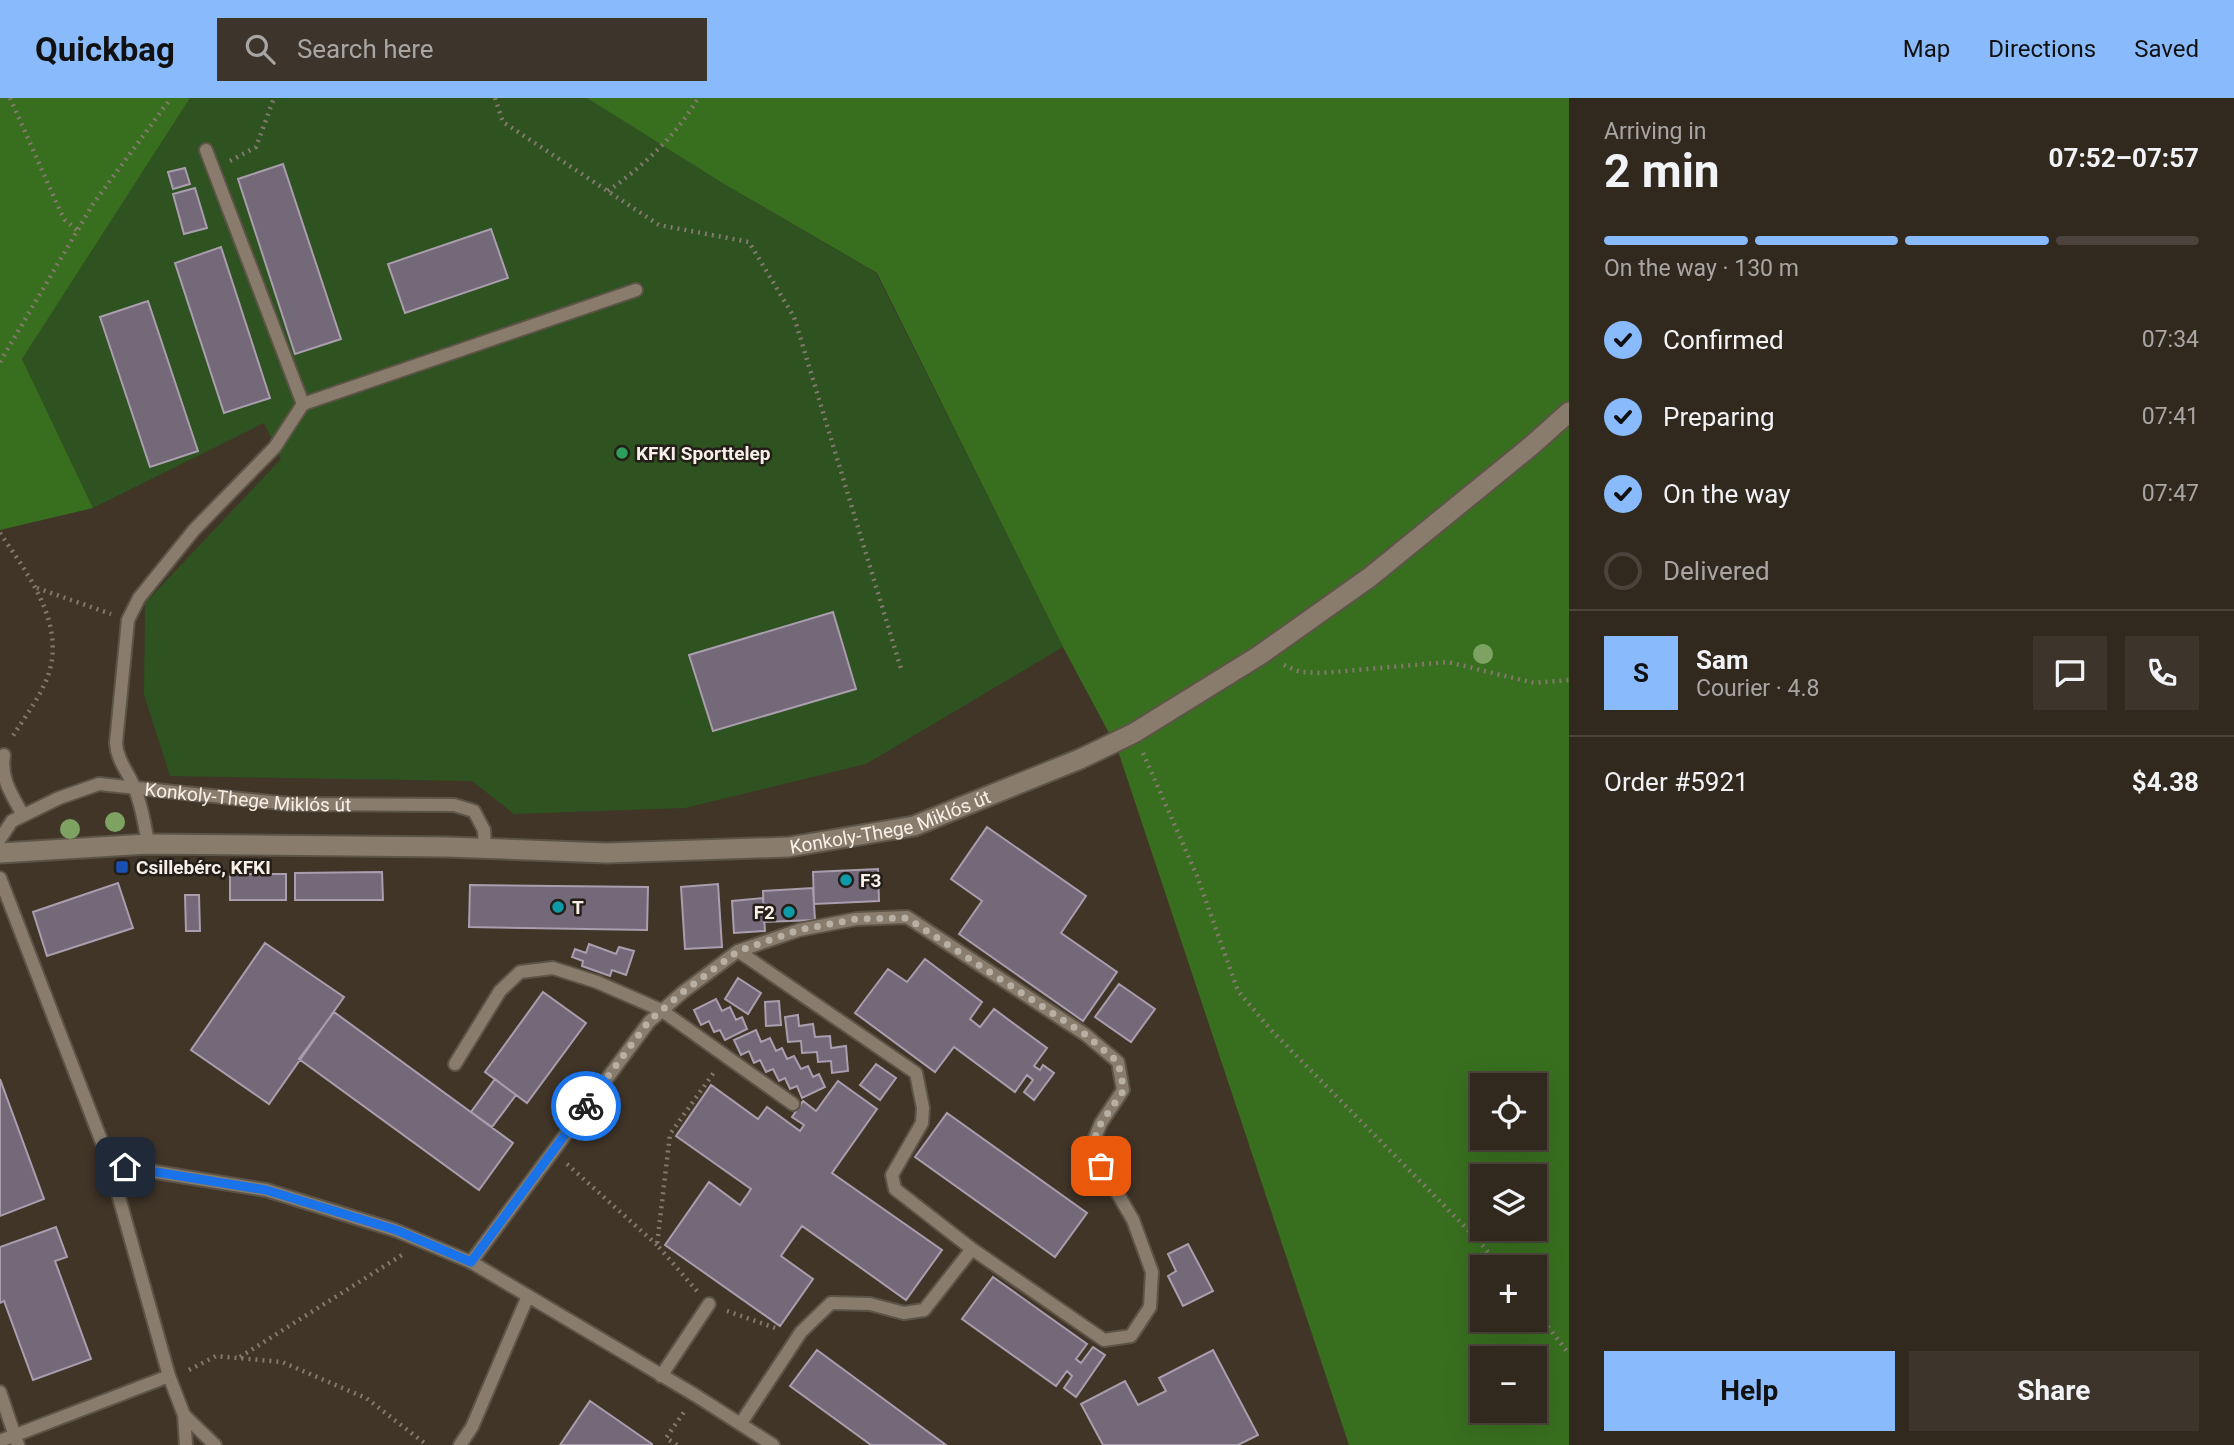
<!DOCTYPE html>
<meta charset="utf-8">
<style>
:root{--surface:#31281e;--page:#3d342b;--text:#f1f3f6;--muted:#a8a6a4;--line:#4c443c;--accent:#89bafc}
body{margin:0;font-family:Roboto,sans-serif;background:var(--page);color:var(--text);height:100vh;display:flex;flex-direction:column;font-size:26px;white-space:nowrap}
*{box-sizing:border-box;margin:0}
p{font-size:23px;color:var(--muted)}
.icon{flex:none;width:38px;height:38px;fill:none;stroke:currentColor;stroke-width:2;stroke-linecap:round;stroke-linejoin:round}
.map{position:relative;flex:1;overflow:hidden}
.side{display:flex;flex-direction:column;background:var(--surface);width:665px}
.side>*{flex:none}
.tools{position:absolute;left:1470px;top:975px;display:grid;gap:14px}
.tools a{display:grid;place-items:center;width:77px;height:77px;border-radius:0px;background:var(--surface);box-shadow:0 7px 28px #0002,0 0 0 2px var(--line);font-size:35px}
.pin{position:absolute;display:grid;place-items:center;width:60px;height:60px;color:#fff;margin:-30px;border-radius:14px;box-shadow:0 4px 10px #0006}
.courier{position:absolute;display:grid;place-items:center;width:70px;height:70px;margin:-35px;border:5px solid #1a73e8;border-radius:50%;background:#fff;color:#222;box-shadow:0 2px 9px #0007}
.overview em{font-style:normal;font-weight:700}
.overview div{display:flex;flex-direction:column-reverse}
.overview{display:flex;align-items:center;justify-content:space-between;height:119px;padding:0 35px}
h1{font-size:46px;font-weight:700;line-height:52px}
.bar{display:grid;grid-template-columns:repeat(4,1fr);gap:10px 7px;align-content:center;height:84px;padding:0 35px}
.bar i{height:9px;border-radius:5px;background:var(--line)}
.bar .active{background:var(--accent)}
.bar p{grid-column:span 4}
.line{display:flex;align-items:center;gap:18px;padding:0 35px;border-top:2px solid var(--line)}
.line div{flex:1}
.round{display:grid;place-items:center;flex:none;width:74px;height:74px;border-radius:0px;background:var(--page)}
ol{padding:0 35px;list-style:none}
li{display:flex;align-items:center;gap:21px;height:77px}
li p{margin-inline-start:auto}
li .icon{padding:7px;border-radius:50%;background:var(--accent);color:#111;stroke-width:4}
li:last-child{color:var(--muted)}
li i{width:38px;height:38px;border:4px solid var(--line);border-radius:50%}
.cta{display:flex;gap:14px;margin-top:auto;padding:14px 35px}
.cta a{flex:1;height:80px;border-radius:0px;background:var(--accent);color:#111;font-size:28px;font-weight:700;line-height:80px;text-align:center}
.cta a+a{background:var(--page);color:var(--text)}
header{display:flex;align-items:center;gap:42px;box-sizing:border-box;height:98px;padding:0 35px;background:var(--accent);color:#111}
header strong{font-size:33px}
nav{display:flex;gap:38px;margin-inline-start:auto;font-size:24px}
.search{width:490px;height:63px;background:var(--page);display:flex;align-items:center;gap:18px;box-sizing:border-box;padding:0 24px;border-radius:0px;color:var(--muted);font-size:26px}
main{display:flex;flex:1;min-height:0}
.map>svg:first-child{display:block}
.green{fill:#2e5220}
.forest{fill:#386f1f;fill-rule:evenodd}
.building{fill:#746979;stroke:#a99dae;stroke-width:2}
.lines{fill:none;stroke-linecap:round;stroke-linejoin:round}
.service-casing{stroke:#5d5448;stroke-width:16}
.minor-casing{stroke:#5d5448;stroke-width:23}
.path{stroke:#82786c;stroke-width:4.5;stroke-dasharray:2 5;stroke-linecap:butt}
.service{stroke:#897c6c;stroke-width:12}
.minor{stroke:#897c6c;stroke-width:19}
.tree{fill:#7ea262}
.done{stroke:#b8afa5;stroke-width:7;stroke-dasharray:0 12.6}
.route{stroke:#1a73e8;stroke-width:9}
.leisure-dot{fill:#2e9e5b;stroke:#231e18;stroke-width:2.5}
.transit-dot{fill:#1a4fb4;stroke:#231e18;stroke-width:2.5}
.culture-dot{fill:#0f9aa8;stroke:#231e18;stroke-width:2.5}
.labels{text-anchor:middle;stroke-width:5;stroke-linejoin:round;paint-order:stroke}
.poi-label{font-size:19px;font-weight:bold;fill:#f8f0e8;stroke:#231e18;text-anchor:start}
.street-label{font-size:19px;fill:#f8f0e8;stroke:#231e18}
</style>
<header>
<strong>Quickbag</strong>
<div class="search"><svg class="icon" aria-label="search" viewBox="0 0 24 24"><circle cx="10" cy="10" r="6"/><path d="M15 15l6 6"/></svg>Search here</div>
<nav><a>Map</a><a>Directions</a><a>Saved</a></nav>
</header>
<main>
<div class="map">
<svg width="1569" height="1347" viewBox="0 0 1569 1347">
<rect width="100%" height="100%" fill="#413528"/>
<path class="green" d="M190,0H587L724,86L876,175L1063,549L866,666L685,710L514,716L472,683L170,678L144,597L145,505L281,361L264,325L93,410L22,261Z"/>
<path class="forest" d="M0,0H190L22,261L93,410L0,432Z
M587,0H1569V1347H1349L1117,650L1063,549L877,175L724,86ZM1482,987H1535V1040H1482ZM1482,1078H1535V1130H1482ZM1482,1169H1535V1222H1482ZM1482,1260H1535V1312H1482Z"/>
<path class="building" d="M283,66L341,241L295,256L238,81Z
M185,70L190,86L173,91L168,74Z
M195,90L207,130L184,136L173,96Z
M491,131L508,180L405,215L388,166Z
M221,149L270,300L224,315L175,165Z
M148,203L198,353L150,369L100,219Z
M833,514L856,591L713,633L689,557Z
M987,729L1086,798L1061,835L1117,874L1083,923L959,836L982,803L951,781Z
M878,771L879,803L814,806L813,774Z
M382,774L383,802H295V775Z
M230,776H286V802H230Z
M118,785L133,830L47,858L33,814Z
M718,786L722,849L685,851L681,789Z
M470,787L648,789L647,832L469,829Z
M813,790L815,822L764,824L763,793Z
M185,797H199L200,833H186Z
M763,800L765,833L734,835L732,803Z
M265,845L344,899L269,1006L191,952Z
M589,846L616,856L619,849L634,853L626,877L612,872L610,878L582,868L583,863L572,859L575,851L586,855Z
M925,861L982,904L970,921L980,929L994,911L1047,950L1034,968L1040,972L1043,967L1054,975L1034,1002L1024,994L1033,982L1027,977L1015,994L954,949L935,974L855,915L888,871L907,884Z
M738,880L761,895L748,916L725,901Z
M1119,886L1155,911L1131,944L1095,919Z
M543,894L586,925L527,1005L485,974Z
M716,901L722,913L730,909L736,922L742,919L747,931L725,942L720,932L714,934L709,923L701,927L694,912Z
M779,903L781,927L766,928L765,904Z
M334,914L513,1045L479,1092L299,961Z
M798,917L799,928L813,926L815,939L830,938L831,950L846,948L848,973L832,975L831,963L818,964L817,954L802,955L801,943L788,944L785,919Z
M756,932L761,944L770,940L776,953L782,950L787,961L794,958L801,971L808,968L813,979L819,976L825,989L802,1000L797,988L790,991L785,980L779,983L773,971L766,974L760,962L754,965L749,953L741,957L734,942Z
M876,966L896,980L880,1002L860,987Z
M0,981L44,1101L0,1118Z
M495,981L516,997L492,1029L471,1014Z
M838,983L877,1011L832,1075L942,1152L906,1202L802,1128L781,1158L813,1181L780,1228L665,1147L709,1084L740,1107L751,1091L676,1038L711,987L758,1021L767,1009L800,1033L804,1027L792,1019L803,1003L816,1013Z
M947,1015L1087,1115L1055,1159L915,1059Z
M56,1129L67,1159L55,1163L91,1261L33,1282L4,1203L0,1205V1149Z
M1188,1146L1213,1193L1183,1208L1168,1178L1176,1173L1168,1156Z
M993,1179L1087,1246L1076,1261L1081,1265L1093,1249L1105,1257L1076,1299L1064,1290L1072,1278L1067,1273L1056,1288L962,1221Z
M817,1252L946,1347H871L790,1288Z
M1213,1252L1258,1337L1238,1347H1103L1081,1306L1125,1283L1138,1307L1166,1293L1159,1280Z
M590,1303L652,1346V1347H560Z"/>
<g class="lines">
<defs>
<g id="service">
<path d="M206,52L303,306"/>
<path d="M4,657C0,681 12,697 23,717"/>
<path id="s1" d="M0,741L12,723L59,700L99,686L290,706L454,707L474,713L484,732L485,750"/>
<path d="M148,746C145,727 142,709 135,691C129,675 117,663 116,645L128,522L139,500L194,432L275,349L303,306L636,192"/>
<path d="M0,780L108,1060L169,1278L184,1317L186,1347"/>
<path d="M455,966L500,893L520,874L553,870L597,884L661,912L793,1006"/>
<path d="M108,1060L125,1069L266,1092L395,1132L471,1164L695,1297L773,1347"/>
<path d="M471,1164L649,924L683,894L738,853L799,832L856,821L907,819L1086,937L1118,964L1123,992L1101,1025L1093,1044L1101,1067L1133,1122L1152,1174L1150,1209L1131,1238L1104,1242L972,1151L895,1091L892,1077L922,1025L923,1010L916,975L738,853"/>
<path d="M661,1278L709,1206"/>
<path d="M0,1294L18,1347"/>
<path d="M184,1317L215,1347"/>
<path d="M741,1325L801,1234L831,1205L870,1206L904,1215L924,1212L972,1151"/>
<path d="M0,1343L169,1278"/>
<path d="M460,1347L472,1329L528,1198"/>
</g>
<g id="minor">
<path id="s2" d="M0,755L148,746L447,749L607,755L789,749L914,728L1080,661L1134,635L1260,557L1370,479L1531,348L1569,314"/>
</g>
</defs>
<use href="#service" class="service-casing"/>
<use href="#minor" class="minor-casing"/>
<path class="path" d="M10,0L61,115L65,122L77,132
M495,0L503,24L659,127L749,144L794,219L902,574
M230,63L256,49L274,0
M608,93C642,69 677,37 698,0
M0,264L93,106L171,0
M0,435C29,478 70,530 45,585C36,605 22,623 11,641
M37,490L111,516
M1284,567L1300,574L1322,575L1448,564L1534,585L1569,582
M1143,655L1197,778L1238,893L1271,932L1479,1143L1500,1169
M567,1066L657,1147
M697,1193L657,1147L670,1036L715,973
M1535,1212L1569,1256
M727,1213L778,1231
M240,1259L402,1157
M189,1272L216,1258L282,1264L366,1300L427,1347
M677,1347L666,1340L684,1314"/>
<use href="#service" class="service"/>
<use href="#minor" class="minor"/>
</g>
<g class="tree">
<circle cx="1483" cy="556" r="10"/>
<circle cx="115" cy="724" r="10"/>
<circle cx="70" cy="731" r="10"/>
</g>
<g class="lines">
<path class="done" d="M586,1008L649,923L683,894L738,853L799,832L856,821L907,820L1086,937L1118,964L1124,992L1101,1025L1093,1044L1101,1068"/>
<path class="route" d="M125,1069L266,1092L396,1132L471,1164L586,1008"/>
</g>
<circle class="leisure-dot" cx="622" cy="355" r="7"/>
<rect class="transit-dot" x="115" y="762" width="14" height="14" rx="3.5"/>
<g class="culture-dot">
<circle cx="846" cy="782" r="7"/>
<circle cx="558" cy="809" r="7"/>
<circle cx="789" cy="814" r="7"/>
</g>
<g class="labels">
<g class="poi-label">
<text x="636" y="362">KFKI Sporttelep</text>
<text x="136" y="776">Csillebérc, KFKI</text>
<text x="860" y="789">F3</text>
<text x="572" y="816">T</text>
<text x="775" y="821" text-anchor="end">F2</text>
</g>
<g class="street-label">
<text dy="7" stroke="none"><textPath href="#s1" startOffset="266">Konkoly-Thege Miklós út</textPath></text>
<text dy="7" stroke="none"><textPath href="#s2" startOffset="894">Konkoly-Thege Miklós út</textPath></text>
</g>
</g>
</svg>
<div class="tools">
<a><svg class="icon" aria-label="locate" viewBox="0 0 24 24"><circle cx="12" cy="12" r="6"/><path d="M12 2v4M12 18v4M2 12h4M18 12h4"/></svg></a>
<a><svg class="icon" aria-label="layers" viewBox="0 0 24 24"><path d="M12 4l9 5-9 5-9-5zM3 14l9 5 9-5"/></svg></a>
<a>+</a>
<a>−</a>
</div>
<div class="pin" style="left:1101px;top:1068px;background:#ea580c"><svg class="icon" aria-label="bag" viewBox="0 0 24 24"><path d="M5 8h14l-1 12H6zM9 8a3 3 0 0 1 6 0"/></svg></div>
<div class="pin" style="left:125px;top:1069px;background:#1f2937"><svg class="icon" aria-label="home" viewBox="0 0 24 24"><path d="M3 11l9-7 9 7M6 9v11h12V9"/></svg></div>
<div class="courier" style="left:586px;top:1008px"><svg class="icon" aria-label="bike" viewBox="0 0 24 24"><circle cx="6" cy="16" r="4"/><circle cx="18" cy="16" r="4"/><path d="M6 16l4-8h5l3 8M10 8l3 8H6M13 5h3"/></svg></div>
</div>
<section class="side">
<div class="overview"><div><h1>2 min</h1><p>Arriving in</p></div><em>07:52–07:57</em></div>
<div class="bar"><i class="active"></i><i class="active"></i><i class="active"></i><i></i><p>On the way · 130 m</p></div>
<ol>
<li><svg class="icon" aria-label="check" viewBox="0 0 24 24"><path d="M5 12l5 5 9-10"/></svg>Confirmed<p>07:34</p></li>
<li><svg class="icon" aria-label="check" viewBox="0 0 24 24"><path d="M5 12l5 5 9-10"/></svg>Preparing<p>07:41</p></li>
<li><svg class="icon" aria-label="check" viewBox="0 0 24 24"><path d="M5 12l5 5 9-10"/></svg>On the way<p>07:47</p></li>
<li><i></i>Delivered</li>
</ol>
<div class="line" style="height:126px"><b class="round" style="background:var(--accent);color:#111">S</b><div><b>Sam</b><p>Courier · 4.8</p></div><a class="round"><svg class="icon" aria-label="chat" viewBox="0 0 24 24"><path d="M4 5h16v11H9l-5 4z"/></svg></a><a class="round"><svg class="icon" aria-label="phone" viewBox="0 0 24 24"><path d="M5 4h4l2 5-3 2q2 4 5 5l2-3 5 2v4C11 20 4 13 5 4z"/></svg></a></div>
<div class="line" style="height:91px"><div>Order #5921</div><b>$4.38</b></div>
<div class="cta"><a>Help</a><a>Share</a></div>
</section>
</main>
